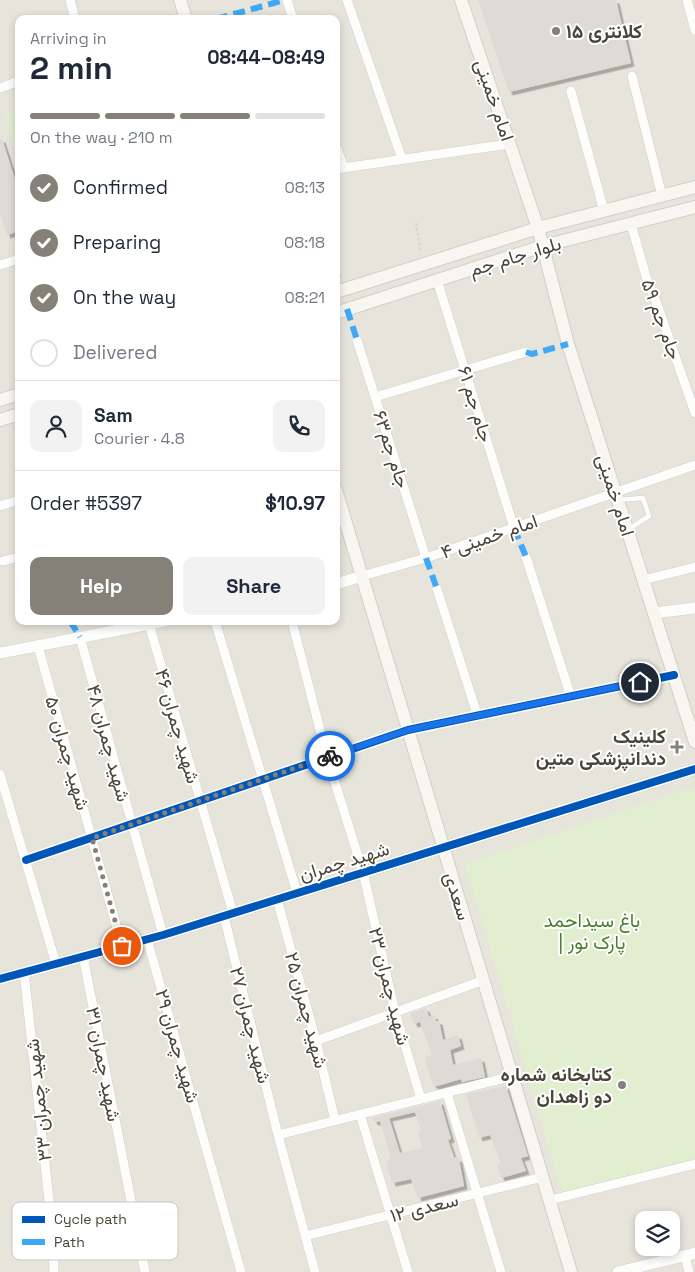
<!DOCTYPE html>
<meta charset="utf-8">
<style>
:root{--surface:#fff;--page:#f2f2f3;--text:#1f2937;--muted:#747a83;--line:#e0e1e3;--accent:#868178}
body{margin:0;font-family:"Space Grotesk",Vazirmatn,sans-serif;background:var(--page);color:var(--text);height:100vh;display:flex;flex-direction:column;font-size:19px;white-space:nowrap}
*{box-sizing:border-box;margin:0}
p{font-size:16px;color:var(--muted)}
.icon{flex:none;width:28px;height:28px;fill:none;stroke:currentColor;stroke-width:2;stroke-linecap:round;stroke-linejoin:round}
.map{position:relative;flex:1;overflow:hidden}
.sheet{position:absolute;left:15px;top:15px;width:325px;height:610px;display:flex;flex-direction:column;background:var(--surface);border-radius:10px;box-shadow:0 2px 8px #0003}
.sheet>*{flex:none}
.tools{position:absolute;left:635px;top:1211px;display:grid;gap:10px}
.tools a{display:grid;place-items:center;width:45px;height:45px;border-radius:10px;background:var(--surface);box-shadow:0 2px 8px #0003;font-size:25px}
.pin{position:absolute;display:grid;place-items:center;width:42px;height:42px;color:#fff;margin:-21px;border:2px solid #fff;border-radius:50%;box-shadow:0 1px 5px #0007}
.courier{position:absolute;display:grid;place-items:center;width:50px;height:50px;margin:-25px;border:4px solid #1a73e8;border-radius:50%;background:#fff;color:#222;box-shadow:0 1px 6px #0007}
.headline em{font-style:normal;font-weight:600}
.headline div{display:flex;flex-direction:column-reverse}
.headline{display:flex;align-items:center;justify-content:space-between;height:85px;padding:0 15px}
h1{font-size:32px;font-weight:600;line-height:38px}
.bar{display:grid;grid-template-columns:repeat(4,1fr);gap:8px 5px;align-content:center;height:60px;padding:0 15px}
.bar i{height:6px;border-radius:4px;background:var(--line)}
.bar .on{background:var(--accent)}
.bar p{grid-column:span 4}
.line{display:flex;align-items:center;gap:12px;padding:0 15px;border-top:1px solid var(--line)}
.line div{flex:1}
.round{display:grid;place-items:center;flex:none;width:52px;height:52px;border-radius:10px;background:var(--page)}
ol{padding:0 15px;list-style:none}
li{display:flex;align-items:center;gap:15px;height:55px}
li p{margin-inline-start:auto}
li .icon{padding:5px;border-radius:50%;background:var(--accent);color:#fff;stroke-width:4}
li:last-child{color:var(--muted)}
li i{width:28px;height:28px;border:2px solid var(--line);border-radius:50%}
.action{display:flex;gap:10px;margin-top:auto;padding:10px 15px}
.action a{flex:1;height:58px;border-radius:10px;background:var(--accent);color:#fff;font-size:20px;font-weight:600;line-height:58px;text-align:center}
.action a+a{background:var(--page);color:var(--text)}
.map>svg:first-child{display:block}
.residential{fill:#e7e4dc;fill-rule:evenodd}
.green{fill:#e1eecf}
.building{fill:#dedbd6;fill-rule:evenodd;filter:url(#shadow)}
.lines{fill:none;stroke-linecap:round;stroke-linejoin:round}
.service-casing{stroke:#d2d0cb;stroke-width:5.5}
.minor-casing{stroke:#d2d0cb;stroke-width:10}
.tertiary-casing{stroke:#d2d0cb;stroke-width:12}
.secondary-casing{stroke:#d3cfc5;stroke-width:14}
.path{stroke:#d3d2cc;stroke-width:2;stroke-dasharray:2.5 2.5;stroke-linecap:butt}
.service{stroke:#fdfdfc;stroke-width:4.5}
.minor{stroke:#fdfdfc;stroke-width:9}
.tertiary{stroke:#fdfdfc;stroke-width:11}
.secondary{stroke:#f7f6f1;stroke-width:12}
.quiet{stroke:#3fa9f5;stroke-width:6;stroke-dasharray:12 6;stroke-linecap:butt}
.cycleway-casing{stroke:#fff;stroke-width:11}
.cycleway{stroke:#0057b8;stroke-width:8}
.done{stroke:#868178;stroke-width:5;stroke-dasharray:0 9}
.route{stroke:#1a73e8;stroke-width:6}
.poi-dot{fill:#868178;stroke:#fff;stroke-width:2}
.labels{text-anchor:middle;stroke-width:4;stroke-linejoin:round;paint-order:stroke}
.poi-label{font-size:19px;font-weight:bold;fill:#4b4439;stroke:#fff;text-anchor:end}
.street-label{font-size:19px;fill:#4b4439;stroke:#fff}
.park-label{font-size:19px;fill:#4a7f2a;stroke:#fff}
.key{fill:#fff;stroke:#c9c7c4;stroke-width:1}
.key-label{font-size:14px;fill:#4b4439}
</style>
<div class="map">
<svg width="695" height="1272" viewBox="0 0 695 1272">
<defs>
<filter id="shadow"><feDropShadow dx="3.5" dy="3.5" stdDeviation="0" flood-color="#0004"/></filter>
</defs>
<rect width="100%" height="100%" fill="#f4f2ee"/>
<path class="residential" d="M0,0H695V1272H0ZM19,19H336V621H19ZM644,1220H671V1248H644Z"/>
<path class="green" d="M19,108V149L16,150L4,113Z
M693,787L695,795V1167L564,1199L465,864Z"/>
<path class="building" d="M478,0H616L631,63L509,92Z
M0,139H2L15,179L19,178V231L7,235L0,214Z
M426,1008L429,1017L434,1015L436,1021H439L443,1040L458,1035L461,1046L450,1050L453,1065L481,1058L485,1077L462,1082L461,1079L437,1086L433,1085L424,1057L432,1055L420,1022L414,1024L410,1013Z
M506,1086L528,1156L521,1158L526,1171L501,1178L497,1165L501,1164L490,1135L479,1138L466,1094Z
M440,1101L451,1139L448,1140L454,1157L459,1159L464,1186L418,1198L411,1179L392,1183L386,1161L391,1159L380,1121L374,1122L373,1118ZM415,1112L421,1131H418L422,1148L400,1153L389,1118Z"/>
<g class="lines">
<defs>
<path id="service" d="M619,500L643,498L649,516L629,529"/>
<path id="minor" d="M70,0L75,19
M287,0L293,19
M347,0L402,159
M687,0L695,30
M632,76L662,196
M0,88L19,81
M571,91L604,211
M336,146L344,168
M336,169L509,144
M631,224L648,283L657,304L695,413
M0,265L19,259
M437,280L514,528
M357,340L426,558
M375,397L526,352
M0,506L19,500
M526,557L571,697
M3,561L19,557
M362,576L426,558L695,465
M643,580L695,567
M437,589L478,717
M215,621L297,893
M292,621L327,757L363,872L395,1012L421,1099
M149,624L233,913
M80,637L163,935
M38,646L122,946
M0,774L56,964
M26,860L408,730L674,675
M277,899L316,1041L335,1120
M224,916L278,1135L315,1272
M147,939L241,1272
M83,956L145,1272
M24,972L52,1228L54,1272
M316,1041L484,980
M447,1093L501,1272
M360,1114L408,1272
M278,1135L513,1076
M550,1200L695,1164
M305,1236L543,1177
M685,1256L689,1272"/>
<path id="tertiary" d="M336,584L362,576
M654,613L695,608
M0,653L165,621
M0,979L163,935L695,769
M618,1272L695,1253"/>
<path id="secondary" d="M180,0L186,19
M461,0L538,228L568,344L695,742
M336,292L538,228L695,187
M336,313L543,246L695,207
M0,400L19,394
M0,420L19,414
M336,490L571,1272"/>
</defs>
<use href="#service" class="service-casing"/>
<use href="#minor" class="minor-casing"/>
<use href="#tertiary" class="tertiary-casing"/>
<use href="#secondary" class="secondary-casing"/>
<path class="path" d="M416,223L421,253
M336,265L341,278"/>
<use href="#service" class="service"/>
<use href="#minor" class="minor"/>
<use href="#tertiary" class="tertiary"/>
<use href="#secondary" class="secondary"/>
<path class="quiet" d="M216,19L285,0
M347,309L357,340
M526,352L532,354L568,344
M514,528L526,557
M426,558L437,589
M70,621L80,637
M148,621L149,624"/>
<defs>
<path id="cycleway" d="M26,860L408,730L674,675
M0,979L163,935L695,769"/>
</defs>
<use href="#cycleway" class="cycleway-casing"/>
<use href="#cycleway" class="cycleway"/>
</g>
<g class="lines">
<path class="done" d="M122,946L92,838L330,756"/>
<path class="route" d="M330,756L408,730L640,682"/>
</g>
<g class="poi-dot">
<circle cx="556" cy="31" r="5"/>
<path d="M674.5 739.5h5v5h5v5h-5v5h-5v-5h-5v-5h5z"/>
<circle cx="622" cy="1085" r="5"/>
</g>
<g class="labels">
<g class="poi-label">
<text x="566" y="38" text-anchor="start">کلانتری ۱۵</text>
<text x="666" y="743">کلینیک<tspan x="666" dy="22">دندانپزشکی متین</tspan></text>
<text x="612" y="1081">کتابخانه شماره<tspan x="612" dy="22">دو زاهدان</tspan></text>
</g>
<g class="street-label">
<text transform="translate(495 100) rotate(71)" y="7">امام خمینی</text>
<text transform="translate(515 256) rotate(-17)" y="7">بلوار جام جم</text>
<text transform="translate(662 319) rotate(70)" y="7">جام جم ۵۹</text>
<text transform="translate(476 404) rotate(73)" y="7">جام جم ۶۱</text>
<text transform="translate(392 449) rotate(72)" y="7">جام جم۶۳</text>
<text transform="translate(616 495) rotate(72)" y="7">امام خمینی</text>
<text transform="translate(489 536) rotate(-19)" y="7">امام خمینی ۴</text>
<text transform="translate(178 726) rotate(74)" y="7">شهید چمران ۴۶</text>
<text transform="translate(109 743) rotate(75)" y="7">شهید چمران ۴۸</text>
<text transform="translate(68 753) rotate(74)" y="7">شهید چمران ۵۰</text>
<text transform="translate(344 861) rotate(-17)" y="7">شهید چمران</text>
<text transform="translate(458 896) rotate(73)" y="7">سعدی</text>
<text transform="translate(390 986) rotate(76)" y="7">شهید چمران ۲۳</text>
<text transform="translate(307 1010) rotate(75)" y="7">شهید چمران ۲۵</text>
<text transform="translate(251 1025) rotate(76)" y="7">شهید چمران ۲۷</text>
<text transform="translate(178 1046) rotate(74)" y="7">شهید چمران ۲۹</text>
<text transform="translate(104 1064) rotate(79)" y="7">شهید چمران ۳۱</text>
<text transform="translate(38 1100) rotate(-96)" y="7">شهید چمران ۳۳</text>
<text transform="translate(424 1207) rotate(-14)" y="7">سعدی ۱۲</text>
</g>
<g class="park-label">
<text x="592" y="927">باغ سیداحمد<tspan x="592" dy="22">| پارک نور</tspan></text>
</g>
</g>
<rect x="12" y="1202" width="166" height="58" rx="8" class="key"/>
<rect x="22" y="1216" width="23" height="7" fill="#0057b8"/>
<rect x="22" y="1239" width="23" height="6" fill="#3fa9f5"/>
<g class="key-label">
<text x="54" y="1224">Cycle path</text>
<text x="54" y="1247">Path</text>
</g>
</svg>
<div class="tools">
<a><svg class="icon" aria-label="layers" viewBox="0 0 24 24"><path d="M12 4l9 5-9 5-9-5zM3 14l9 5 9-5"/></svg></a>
</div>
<div class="pin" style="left:122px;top:946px;background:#ea580c"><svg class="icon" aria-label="bag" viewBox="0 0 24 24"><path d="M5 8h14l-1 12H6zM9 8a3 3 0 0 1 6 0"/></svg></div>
<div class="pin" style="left:640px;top:682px;background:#1f2937"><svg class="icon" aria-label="home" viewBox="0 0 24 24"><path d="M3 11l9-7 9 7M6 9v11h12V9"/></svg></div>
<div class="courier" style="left:330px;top:756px"><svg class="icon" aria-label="bike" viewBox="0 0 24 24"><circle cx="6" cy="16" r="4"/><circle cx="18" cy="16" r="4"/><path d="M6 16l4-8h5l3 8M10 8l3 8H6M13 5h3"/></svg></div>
<section class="sheet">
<div class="headline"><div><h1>2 min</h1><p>Arriving in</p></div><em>08:44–08:49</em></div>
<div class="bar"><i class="on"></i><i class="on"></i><i class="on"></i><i></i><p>On the way · 210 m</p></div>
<ol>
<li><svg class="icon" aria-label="check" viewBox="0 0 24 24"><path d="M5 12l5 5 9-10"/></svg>Confirmed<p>08:13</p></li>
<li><svg class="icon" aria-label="check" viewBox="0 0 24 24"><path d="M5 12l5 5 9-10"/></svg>Preparing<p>08:18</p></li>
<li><svg class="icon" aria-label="check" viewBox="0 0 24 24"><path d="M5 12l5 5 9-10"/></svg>On the way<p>08:21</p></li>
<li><i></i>Delivered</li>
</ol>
<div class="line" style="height:90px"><a class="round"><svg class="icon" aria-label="person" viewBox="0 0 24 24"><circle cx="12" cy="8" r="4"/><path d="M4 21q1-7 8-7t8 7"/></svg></a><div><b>Sam</b><p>Courier · 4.8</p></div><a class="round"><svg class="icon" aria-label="phone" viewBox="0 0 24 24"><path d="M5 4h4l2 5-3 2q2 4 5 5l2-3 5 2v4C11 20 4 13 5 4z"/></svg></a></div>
<div class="line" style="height:65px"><div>Order #5397</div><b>$10.97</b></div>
<div class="action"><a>Help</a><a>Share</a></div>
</section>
</div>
